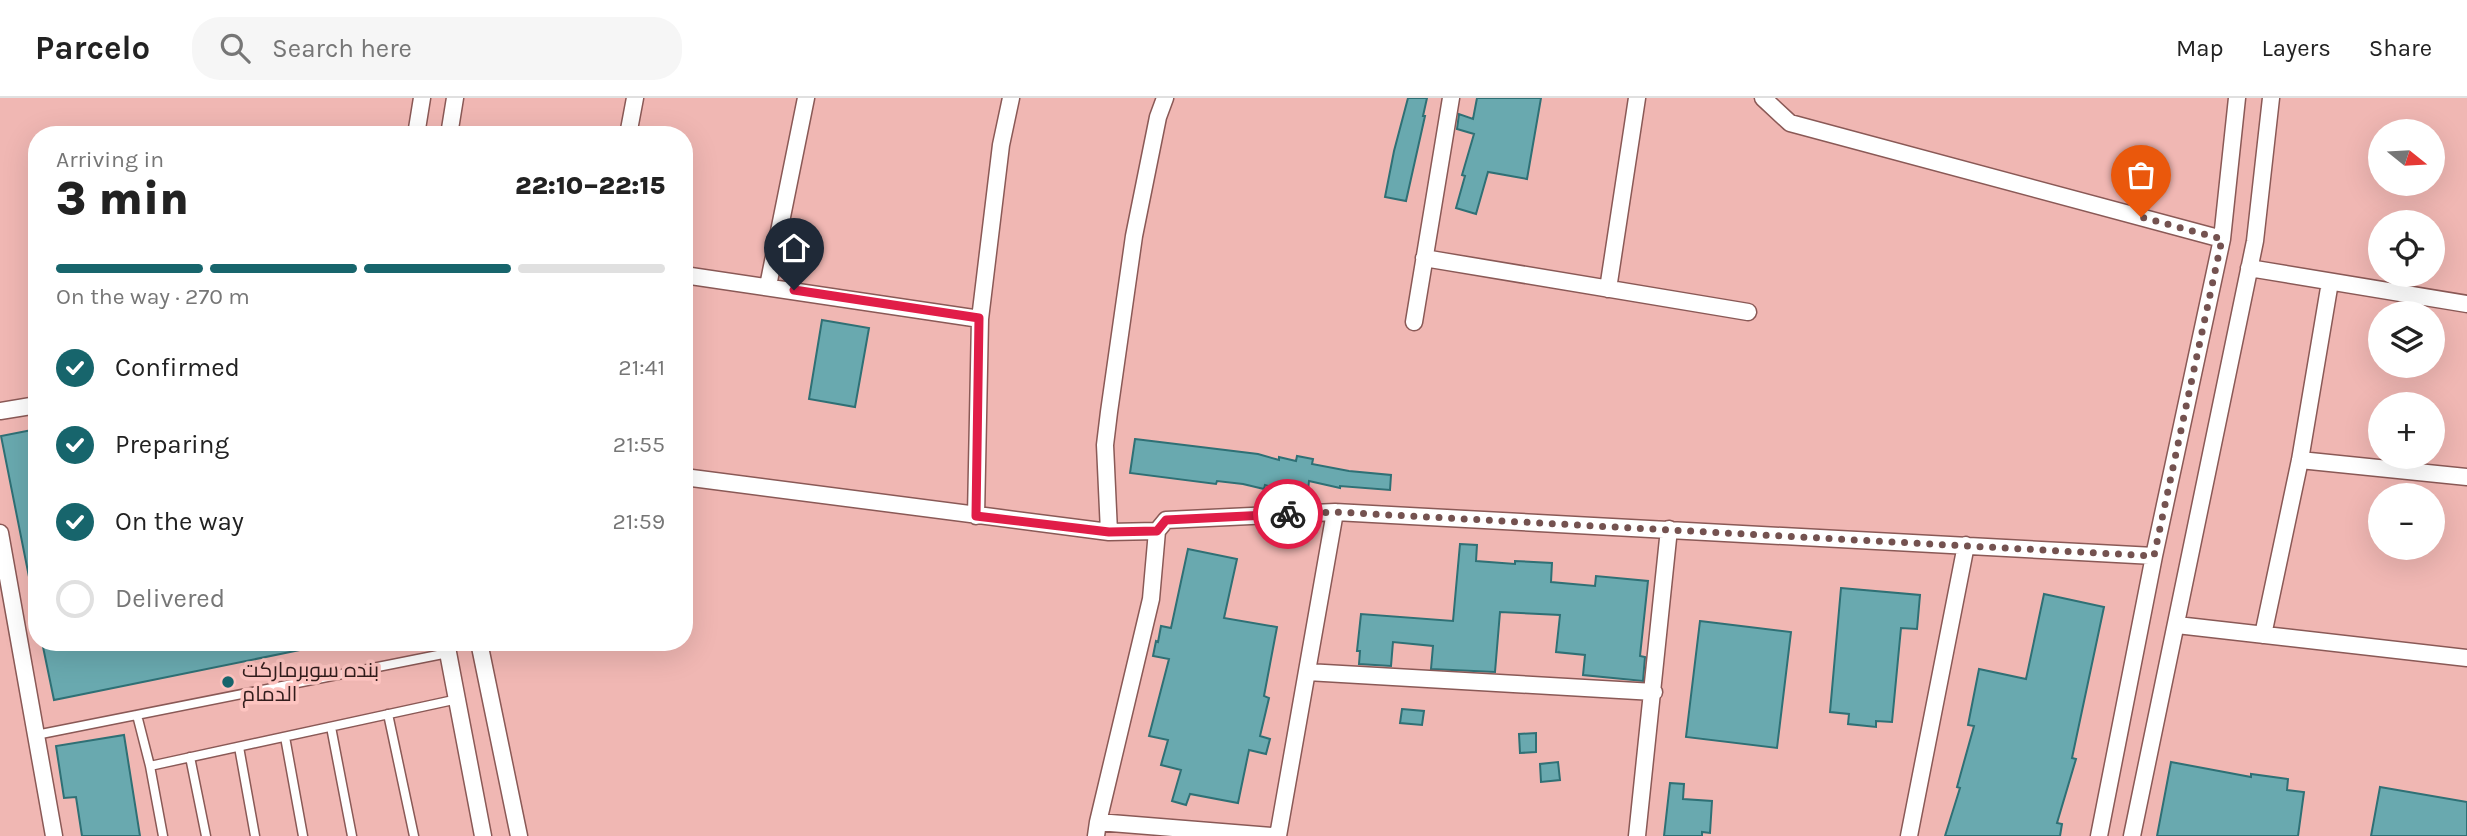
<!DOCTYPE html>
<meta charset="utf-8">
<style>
:root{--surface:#fff;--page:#f6f6f6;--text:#222;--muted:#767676;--line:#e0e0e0;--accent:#17656c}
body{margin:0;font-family:Karla,Cairo,sans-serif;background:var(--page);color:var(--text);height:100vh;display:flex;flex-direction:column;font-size:26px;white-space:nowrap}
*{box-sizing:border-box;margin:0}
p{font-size:23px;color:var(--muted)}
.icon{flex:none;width:38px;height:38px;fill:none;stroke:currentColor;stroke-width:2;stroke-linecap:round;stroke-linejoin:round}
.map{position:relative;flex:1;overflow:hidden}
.details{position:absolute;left:28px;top:28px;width:665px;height:525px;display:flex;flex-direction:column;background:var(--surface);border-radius:28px;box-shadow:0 7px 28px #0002}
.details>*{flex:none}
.needle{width:46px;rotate:108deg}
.tools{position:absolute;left:2368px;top:21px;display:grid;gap:14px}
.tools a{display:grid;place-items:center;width:77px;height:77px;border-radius:50%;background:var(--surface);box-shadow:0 7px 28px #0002;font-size:35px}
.pin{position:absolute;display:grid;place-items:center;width:60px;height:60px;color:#fff;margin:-72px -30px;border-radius:50% 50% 50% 0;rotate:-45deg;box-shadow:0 0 7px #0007}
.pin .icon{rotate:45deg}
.courier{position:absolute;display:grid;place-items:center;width:70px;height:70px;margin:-35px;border:5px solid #e11d48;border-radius:50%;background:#fff;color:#222;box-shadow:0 2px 9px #0007}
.summary em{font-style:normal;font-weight:800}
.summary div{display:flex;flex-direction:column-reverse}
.summary{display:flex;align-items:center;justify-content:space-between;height:119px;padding:0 28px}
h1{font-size:46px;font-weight:800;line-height:52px}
.bar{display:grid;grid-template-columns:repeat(4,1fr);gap:10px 7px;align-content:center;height:84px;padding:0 28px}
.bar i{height:9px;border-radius:5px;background:var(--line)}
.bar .active{background:var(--accent)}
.bar p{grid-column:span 4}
ol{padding:0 28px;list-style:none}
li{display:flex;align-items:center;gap:21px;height:77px}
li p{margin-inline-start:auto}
li .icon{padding:7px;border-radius:50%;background:var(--accent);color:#fff;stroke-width:4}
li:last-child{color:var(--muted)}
li i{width:38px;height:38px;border:4px solid var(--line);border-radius:50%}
header{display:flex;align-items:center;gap:42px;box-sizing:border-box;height:98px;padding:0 35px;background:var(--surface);border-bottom:2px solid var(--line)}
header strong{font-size:33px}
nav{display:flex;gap:38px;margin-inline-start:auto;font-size:24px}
.search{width:490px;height:63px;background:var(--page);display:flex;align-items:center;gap:18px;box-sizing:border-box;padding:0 24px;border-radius:28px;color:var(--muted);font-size:26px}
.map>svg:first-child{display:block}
.building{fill:#69a9af;stroke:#2f7075;stroke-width:2}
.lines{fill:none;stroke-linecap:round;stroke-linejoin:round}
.lane-casing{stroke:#8a5956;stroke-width:11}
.street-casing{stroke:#8a5956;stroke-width:19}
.lane{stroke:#fff;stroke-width:8}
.street{stroke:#fff;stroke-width:16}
.done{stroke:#745250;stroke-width:7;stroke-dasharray:0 12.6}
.route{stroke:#e11d48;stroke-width:9}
.poi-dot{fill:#17656c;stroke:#fdc4c0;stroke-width:2.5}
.labels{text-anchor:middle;stroke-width:7;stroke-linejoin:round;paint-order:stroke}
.poi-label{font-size:21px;fill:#311c1b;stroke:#fdc4c0;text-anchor:start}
</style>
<header>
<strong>Parcelo</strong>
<div class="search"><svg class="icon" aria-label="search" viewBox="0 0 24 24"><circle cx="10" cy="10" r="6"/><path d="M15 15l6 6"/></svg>Search here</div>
<nav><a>Map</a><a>Layers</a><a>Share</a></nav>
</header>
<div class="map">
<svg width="2467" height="738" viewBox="0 0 2467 738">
<rect width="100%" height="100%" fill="#f0b7b3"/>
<path class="building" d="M1408,0H1427L1423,18H1425L1406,103L1385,99L1394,53Z
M1477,0H1541L1527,81L1488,74L1476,116L1456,110L1465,78L1462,77L1474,36L1457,31L1459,16L1473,21Z
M822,222L869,230L855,309L809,301Z
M37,331V483L30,484L1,338Z
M1135,341L1258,356L1279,362V359L1296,363L1297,358L1313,361L1312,366L1349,373L1391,377L1390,392L1340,388V390L1309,383L1308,392L1283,388V392L1265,387L1264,391L1243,386L1217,383L1216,386L1130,375Z
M1460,446L1477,447L1476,463L1515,466V463L1552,465L1551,484L1595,488L1596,478L1648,483L1640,558L1645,559L1643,583L1583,577L1585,557L1556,554L1560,517L1500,514L1495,574L1431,571L1433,548L1393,544L1391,568L1359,566L1360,553H1357L1361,516L1453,523Z
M1188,451L1237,461L1224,520L1277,529L1264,598L1269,600L1260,638L1270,641L1266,656L1249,652L1238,705L1190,696L1186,707L1172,703L1181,672L1161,667L1168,642L1149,638L1169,561L1153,558L1156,543L1158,544L1161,528L1171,530Z
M1841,490L1920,497L1917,531L1901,530L1892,624L1876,623V629L1848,626L1849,616L1830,614Z
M2044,496L2104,509L2072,660L2076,661L2057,725L2062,726L2060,738H1945L1960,690L1957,689L1974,628L1968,627L1979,571L2026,581Z
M1700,523L1791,534L1777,650L1686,639Z
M42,544H305V551L54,602Z
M1402,611L1424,613L1422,627L1400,625Z
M1536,635V654L1520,655L1519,636Z
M124,637L140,738H82L76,699L64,700L56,648Z
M1558,664L1560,682L1541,684L1540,666Z
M2171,664L2251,679V676L2288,681L2287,692L2304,694L2298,738H2157Z
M1670,685L1684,686L1683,701L1712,703L1710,735L1702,734V738H1664Z
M2380,689L2467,704V738H2371Z"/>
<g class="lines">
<defs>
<path id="lane" d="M388,616L414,738
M137,617L150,668L163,738
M331,629L352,738
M36,637L448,555
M285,639L303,738
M239,649L255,738
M190,659L206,738
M150,668L458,601"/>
<path id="street" d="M1763,0L1790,25L2222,141
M416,37L422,0
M449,37L455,0
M628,37L635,0
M1424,160L1748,214
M2249,170L2467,206
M684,177L980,221L1001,47L1011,0
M768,188L806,0
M1608,191L1637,0
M1414,224L1451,0
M0,313L37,307
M2300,362L2467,379
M684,379L1109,434L1157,433
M976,418L980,221
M1109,434L1105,347L1109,314L1134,138L1158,19L1165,0
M0,435L54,738
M2177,527L2467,560
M2263,537L2300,362L2330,184
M446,544L483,738
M479,544L519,738
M1307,574L1654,594
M1098,724L1273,738
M1096,738L1098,724L1151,501L1157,433L1166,422L1335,414L2154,458
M1278,738L1335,414
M1637,738L1669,431
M1909,738L1966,447
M2099,738L2154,458L2222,141L2237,0
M2132,738L2255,143L2271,0"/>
</defs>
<use href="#lane" class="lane-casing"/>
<use href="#street" class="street-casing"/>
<use href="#lane" class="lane"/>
<use href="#street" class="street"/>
</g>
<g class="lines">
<path class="done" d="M1288,416L1335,414L2154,458L2222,141L2141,119"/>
<path class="route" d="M794,192L979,220L976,418L1109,434L1157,433L1166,422L1288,416"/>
</g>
<circle class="poi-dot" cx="228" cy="584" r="7"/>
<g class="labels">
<g class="poi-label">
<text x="242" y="579">بنده سوبرماركت<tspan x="242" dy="24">الدمام</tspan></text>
</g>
</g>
</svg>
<div class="tools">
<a><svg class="needle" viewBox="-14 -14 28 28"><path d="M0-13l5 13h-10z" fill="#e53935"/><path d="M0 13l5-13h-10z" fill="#767676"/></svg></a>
<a><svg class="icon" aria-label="locate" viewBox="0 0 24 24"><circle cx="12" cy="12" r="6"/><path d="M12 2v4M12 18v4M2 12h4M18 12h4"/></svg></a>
<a><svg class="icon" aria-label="layers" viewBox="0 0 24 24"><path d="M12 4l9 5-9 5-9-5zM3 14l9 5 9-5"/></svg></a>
<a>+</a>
<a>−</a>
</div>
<div class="pin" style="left:2141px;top:119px;background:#ea580c"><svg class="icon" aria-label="bag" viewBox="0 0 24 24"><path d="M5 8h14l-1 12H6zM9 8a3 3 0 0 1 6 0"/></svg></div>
<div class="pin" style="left:794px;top:192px;background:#1f2937"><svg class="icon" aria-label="home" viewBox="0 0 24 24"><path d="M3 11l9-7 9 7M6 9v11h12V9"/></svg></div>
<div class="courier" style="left:1288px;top:416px"><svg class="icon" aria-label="bike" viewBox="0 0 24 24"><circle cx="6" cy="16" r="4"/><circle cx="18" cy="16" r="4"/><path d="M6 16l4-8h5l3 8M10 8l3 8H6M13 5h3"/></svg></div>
<section class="details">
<div class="summary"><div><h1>3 min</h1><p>Arriving in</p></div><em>22:10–22:15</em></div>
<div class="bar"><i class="active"></i><i class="active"></i><i class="active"></i><i></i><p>On the way · 270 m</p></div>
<ol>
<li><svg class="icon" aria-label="check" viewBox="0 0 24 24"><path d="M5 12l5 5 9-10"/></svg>Confirmed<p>21:41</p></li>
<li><svg class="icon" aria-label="check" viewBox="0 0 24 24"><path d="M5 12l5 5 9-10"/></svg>Preparing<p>21:55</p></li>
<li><svg class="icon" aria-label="check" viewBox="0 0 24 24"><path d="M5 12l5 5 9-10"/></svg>On the way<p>21:59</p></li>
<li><i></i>Delivered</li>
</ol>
</section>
</div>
